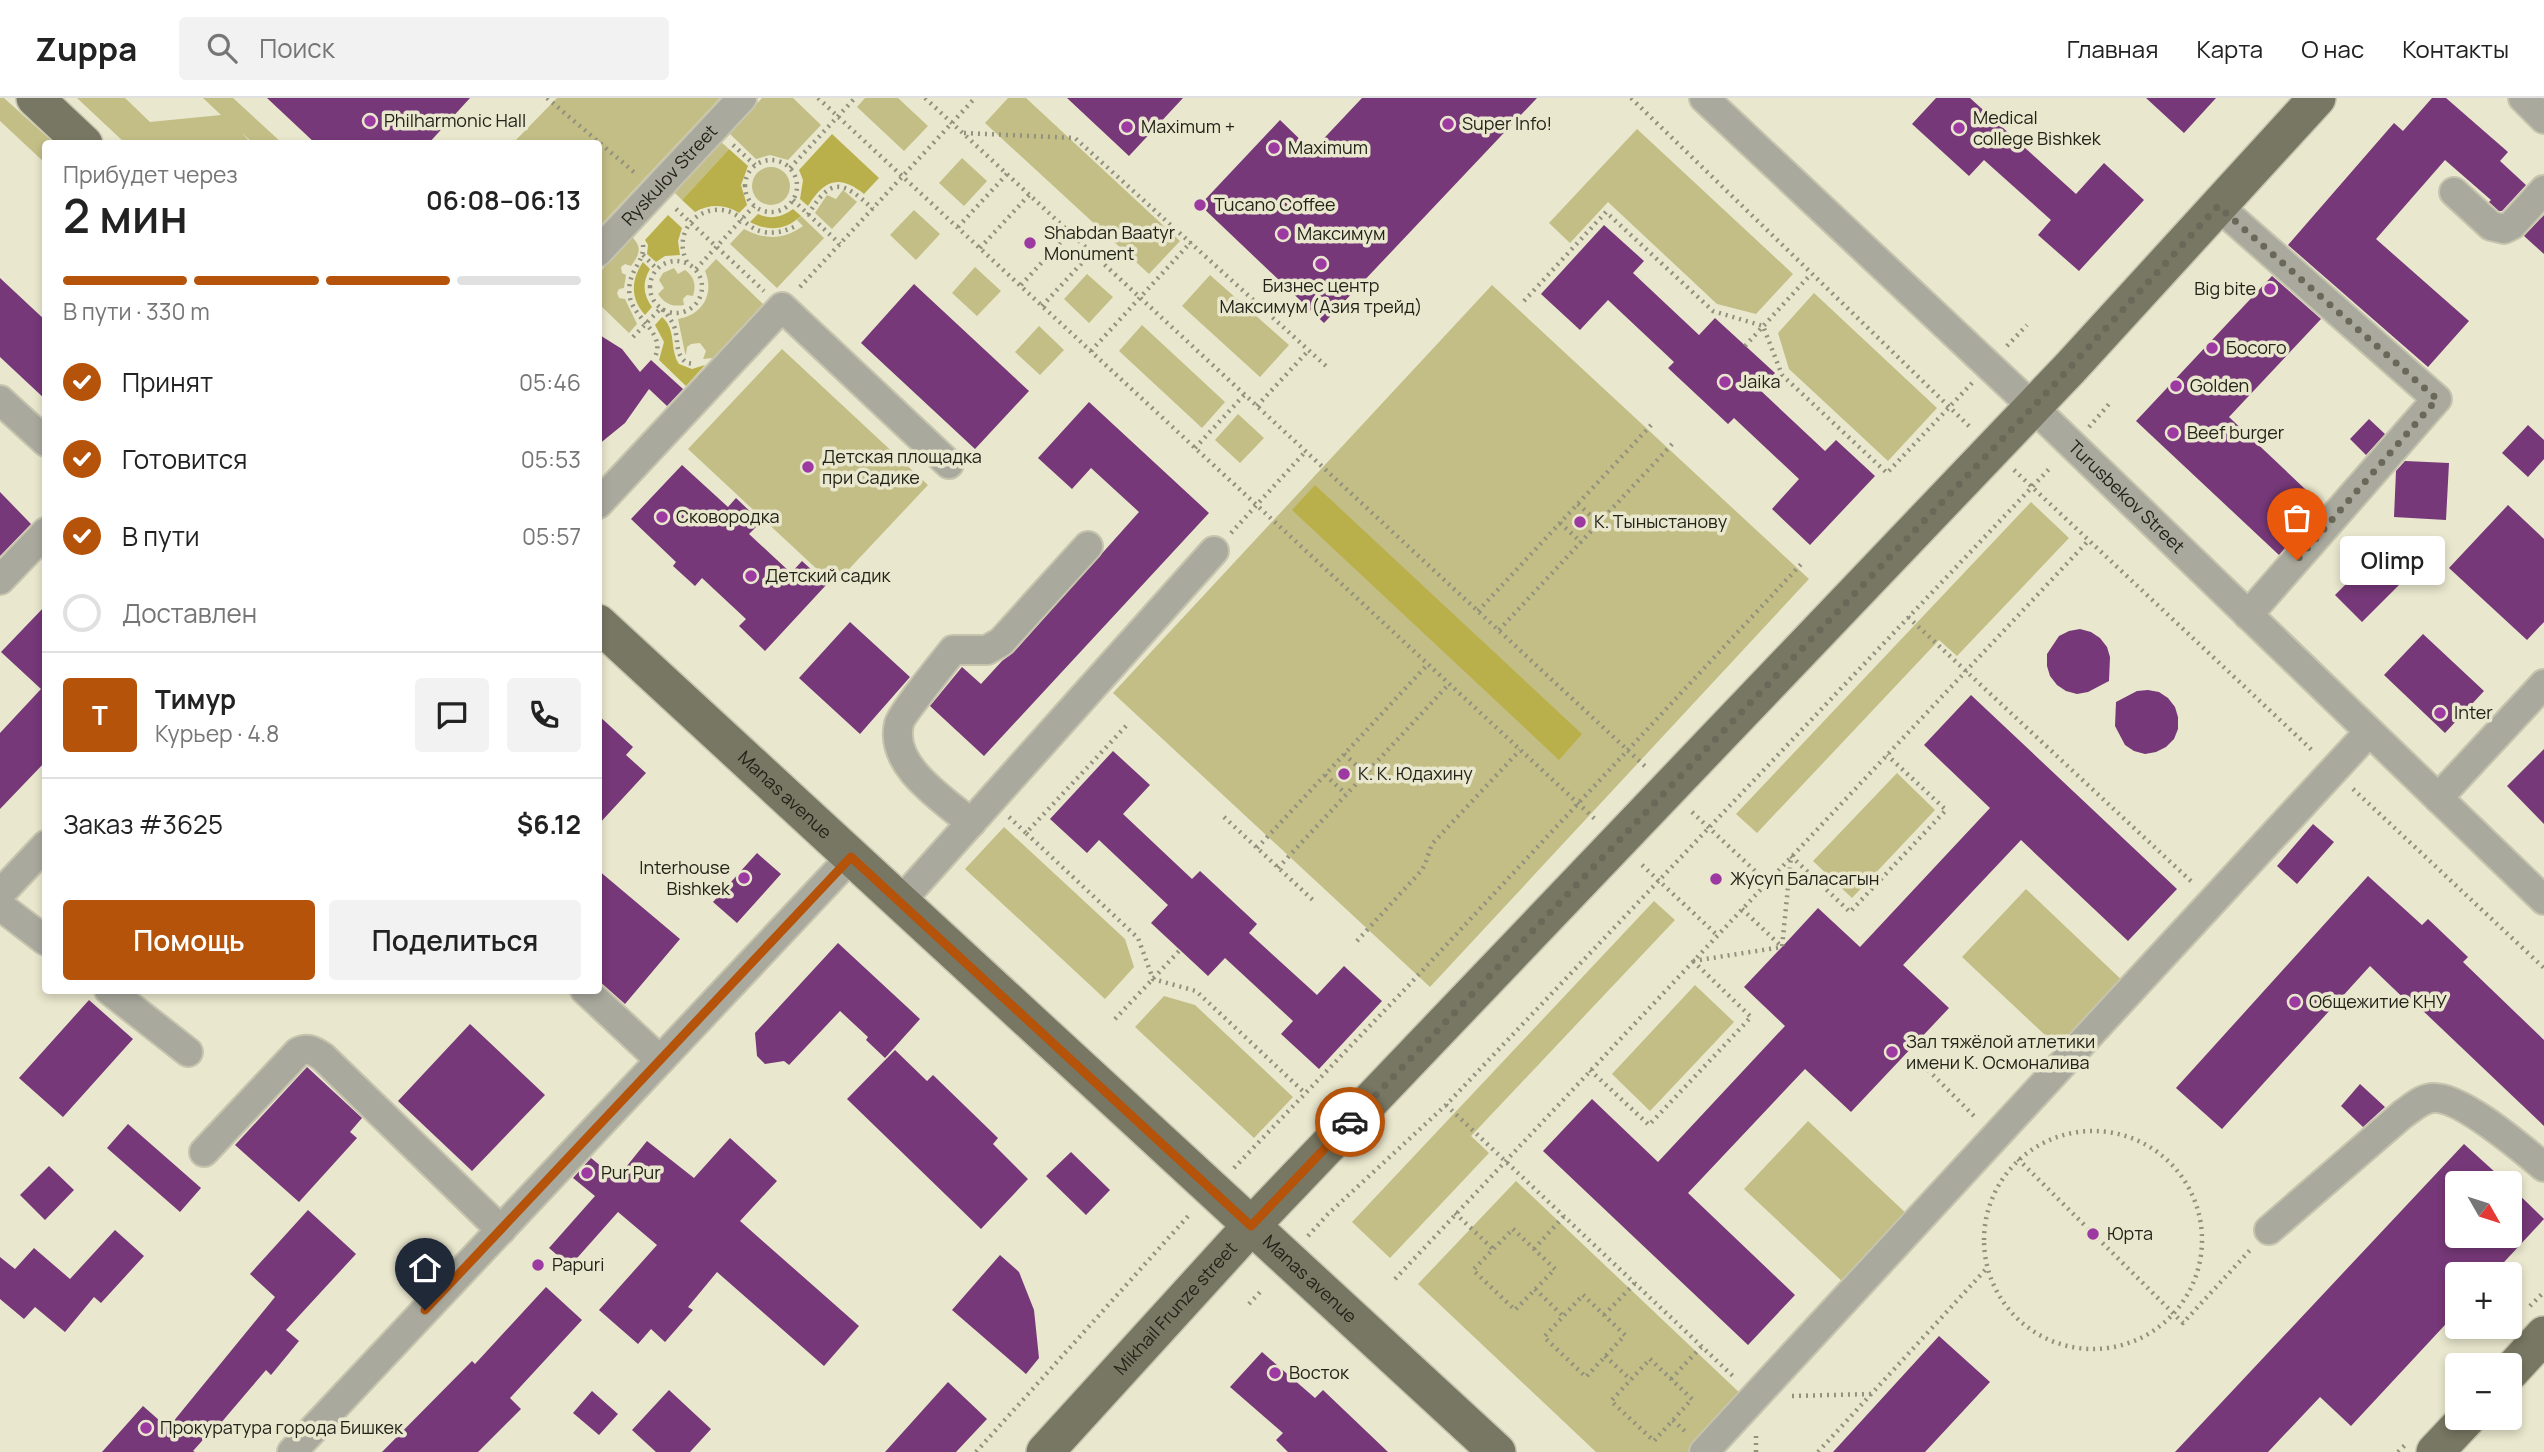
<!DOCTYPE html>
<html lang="ru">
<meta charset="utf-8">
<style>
:root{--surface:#fff;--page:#f2f2f2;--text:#222;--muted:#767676;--line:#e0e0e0;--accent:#b45309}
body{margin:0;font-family:Manrope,sans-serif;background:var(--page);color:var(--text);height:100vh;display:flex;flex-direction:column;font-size:26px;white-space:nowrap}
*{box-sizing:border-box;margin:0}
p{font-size:23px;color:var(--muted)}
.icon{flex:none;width:38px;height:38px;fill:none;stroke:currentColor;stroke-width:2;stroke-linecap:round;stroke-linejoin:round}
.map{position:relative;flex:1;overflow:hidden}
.side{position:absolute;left:42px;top:42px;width:560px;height:854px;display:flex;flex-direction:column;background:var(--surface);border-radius:7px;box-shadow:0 4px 10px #0003}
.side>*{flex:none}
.needle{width:46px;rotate:129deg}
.tools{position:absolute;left:2445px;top:1073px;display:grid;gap:14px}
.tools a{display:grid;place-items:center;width:77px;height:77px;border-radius:7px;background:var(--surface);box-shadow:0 4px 10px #0003;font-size:35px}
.pin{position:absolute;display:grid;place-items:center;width:60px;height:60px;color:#fff;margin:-72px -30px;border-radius:50% 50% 50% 0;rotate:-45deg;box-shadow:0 0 7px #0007}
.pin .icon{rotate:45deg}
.courier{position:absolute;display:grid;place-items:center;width:70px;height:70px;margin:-35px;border:5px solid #b45309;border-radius:50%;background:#fff;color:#222;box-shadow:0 2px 9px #0007}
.bubble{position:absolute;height:49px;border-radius:7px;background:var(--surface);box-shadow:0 4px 10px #0003;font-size:23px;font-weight:600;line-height:49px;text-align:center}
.head em{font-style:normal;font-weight:600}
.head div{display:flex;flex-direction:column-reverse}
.head{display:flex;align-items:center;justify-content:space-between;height:119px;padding:0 21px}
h1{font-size:46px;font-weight:600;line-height:52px}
.bar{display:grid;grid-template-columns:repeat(4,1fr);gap:10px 7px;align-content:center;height:84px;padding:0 21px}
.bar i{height:9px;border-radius:5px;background:var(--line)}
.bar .active{background:var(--accent)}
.bar p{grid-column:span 4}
.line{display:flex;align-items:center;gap:18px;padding:0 21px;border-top:2px solid var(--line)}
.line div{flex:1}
.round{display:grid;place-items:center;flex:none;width:74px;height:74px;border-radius:7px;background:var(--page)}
ol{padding:0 21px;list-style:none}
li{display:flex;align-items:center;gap:21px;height:77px}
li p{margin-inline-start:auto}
li .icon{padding:7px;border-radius:50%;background:var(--accent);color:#fff;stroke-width:4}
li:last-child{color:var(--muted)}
li i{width:38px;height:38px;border:4px solid var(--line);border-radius:50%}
.primary-button{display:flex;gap:14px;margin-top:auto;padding:14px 21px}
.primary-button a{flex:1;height:80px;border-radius:7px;background:var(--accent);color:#fff;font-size:28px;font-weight:600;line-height:80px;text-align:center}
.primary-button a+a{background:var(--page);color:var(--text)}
header{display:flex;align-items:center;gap:42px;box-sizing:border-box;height:98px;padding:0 35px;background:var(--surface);border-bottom:2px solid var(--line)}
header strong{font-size:33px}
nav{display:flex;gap:38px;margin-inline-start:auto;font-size:24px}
.search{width:490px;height:63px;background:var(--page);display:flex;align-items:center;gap:18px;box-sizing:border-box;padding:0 24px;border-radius:7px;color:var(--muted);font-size:26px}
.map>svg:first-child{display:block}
.green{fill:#c3be86}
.water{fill:#bab04b}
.building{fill:#763878}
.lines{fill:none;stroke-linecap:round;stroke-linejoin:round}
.minor-casing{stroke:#c6c4ad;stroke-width:32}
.major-casing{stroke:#c6c4ad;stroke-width:40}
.path{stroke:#92917e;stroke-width:4.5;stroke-dasharray:2 5;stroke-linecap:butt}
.minor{stroke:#aaa99e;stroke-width:28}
.major{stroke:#787763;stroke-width:37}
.done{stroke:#696859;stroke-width:7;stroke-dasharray:0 12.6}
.route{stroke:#b45309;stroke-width:9}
.poi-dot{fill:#9d3aa1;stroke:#e9e7cd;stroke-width:2.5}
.labels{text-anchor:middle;stroke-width:7;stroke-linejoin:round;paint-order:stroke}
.poi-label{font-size:18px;fill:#24231a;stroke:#e9e7cd;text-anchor:start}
.street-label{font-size:18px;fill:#24231a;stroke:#e9e7cd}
</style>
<header>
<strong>Zuppa</strong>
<div class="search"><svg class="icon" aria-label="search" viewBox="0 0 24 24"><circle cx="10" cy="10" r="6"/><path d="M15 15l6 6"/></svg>Поиск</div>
<nav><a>Главная</a><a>Карта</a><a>О нас</a><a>Контакты</a></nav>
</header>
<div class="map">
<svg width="2544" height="1354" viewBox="0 0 2544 1354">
<rect width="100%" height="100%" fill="#e9e7cd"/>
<path class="green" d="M0,0H4L54,45L46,46L45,65L0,23Z
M77,0H125L150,24L221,17L203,0H233L282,45H253L242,35L251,45H125Z
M557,0H720L599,129L598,46L513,45Z
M762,0H793L821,27L788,62L770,57L756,61L729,35Z
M865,0H898L928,28L904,53L857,9Z
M1008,0H1026L1180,143L1149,176L985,25Z
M1637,31L1793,176L1756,216L1717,206L1608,104L1570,145L1549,125Z
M721,44L729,51L682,102L674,94Z
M962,60L987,83L964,108L939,85Z
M752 88a19 19 0 1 1 38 0a19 19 0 1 1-38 0Z
M843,92L857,104L832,131L815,115L827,97L836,101Z
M914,112L940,136L916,162L890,137Z
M801,118L824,140L777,190L730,146L744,131C764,142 784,142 803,128L797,122Z
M632,139C643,150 639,157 631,168L625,166L621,169L622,175L626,177L624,190L619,191L617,195L619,200L625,201L637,226L629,235L599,206L598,176Z
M716,161L763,206L713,260L703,261L706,253L700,245L691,246L687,249L686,257L685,255L678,221C702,217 715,196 705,173Z
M975,169L1001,193L977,218L952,195Z
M674,170L678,176L685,172C695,179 696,188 693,198L687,197L683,201L684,207C672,209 665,206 658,196L664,190L659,182L663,175Z
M1087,176L1113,199L1089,225L1064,201Z
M1210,177L1289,247L1260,279L1182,208Z
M1492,187L1809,481L1430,889L1113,595Z
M1814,195L1937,310L1888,363L1789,271L1778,235Z
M1142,227L1225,304L1202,330L1119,253Z
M1039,228L1064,252L1040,277L1015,254Z
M782,251L928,387L834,487L688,351Z
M1238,316L1264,340L1240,365L1215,342Z
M2031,404L2069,440L1957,558L1939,542L1757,735L1736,716Z
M1897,675L1935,712L1852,800L1813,763Z
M1004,729L1125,841L1134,869L1105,901L965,771Z
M2026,791L2127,887L2063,954L1962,859Z
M1654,803L1675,822L1471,1038L1489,1055L1390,1160L1352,1124Z
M1695,887L1734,924L1650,1013L1612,976Z
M1164,898L1195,907L1293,999L1254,1040L1135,929Z
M1808,1023L1909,1118L1845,1186L1744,1091Z
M1516,1083L1743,1298L1690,1354H1596L1418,1186Z"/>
<path class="water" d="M832,36L879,80L864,96C839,76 824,82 808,108L800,101L803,82L799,72Z
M729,51L748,68L741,87L747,107L739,115C725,106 710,106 695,114L682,102Z
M793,111L801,118C786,132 769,134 750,124L758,116C771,122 782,119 793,111Z
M668,117L682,130L678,143L680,157L665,158L656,164L647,156L648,147L645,142Z
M643,164L650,171C642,184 643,197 652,209L645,217C630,201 631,181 643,164Z
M662,219C677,232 669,250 679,266L692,271L705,267L686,288L659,262L664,244L655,227Z
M1315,387L1582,636L1559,662L1292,412Z"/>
<path class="building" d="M267,0H470L428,46H316Z
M1067,0H1183L1129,58Z
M1362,0H1537L1324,225L1200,107L1280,22L1312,53Z
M1936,0H1970L2076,96L2104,65L2144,102L2079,173L2038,137L2051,122L1984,62L1969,78L1912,26Z
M2146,0H2216L2184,35Z
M2432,0H2446L2508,54L2500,63L2526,87L2502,113H2499L2489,104L2491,102L2445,62L2376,141L2469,223L2428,269L2288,147L2394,25L2403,33Z
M2544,117V156L2524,138Z
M1604,127L1644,163L1633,175L1699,237L1715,220L1775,275L1760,292L1825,353L1836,342L1875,378L1810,447L1772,411L1799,381L1734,320L1728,326L1668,270L1674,264L1608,202L1580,232L1541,196Z
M2272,178L2321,221L2229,319L2322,407L2279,457L2136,323Z
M0,180L46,223V302L0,259Z
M914,186L1029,293L975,351L861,245Z
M598,236L622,251L640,274L651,262L683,291L667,308L649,291L625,325L598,347Z
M1089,304L1209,415L984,658L930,608L962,569L981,586L1002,563L1013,555L1139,414L1091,370L1072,391L1038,360Z
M2369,321L2385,336L2366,357L2350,341Z
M2528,327L2544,342V361L2528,379L2502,355Z
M2405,363L2449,365L2446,422L2394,419L2396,373Z
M682,367L728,409L736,400L761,424L749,436L791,475L802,463L827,486L765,553L739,528L746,521L702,480L695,488L673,468L676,464L631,421Z
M0,394L31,426L0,458Z
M2508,407L2544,441V524L2527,542L2449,470Z
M2383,449L2410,476L2362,524L2335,497Z
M46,507V663L0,711V635L41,591L1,554Z
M850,524L910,579L860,636L799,580Z
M2080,531L2091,534L2100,540L2107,549L2110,559L2109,583L2088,594L2077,596L2066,593L2057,587L2050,578L2047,568V556L2059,538L2069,533Z
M2423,536L2484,593L2445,635L2384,577Z
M2148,592L2159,594L2168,600L2175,609L2178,619V631L2174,641L2166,649L2156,654L2145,656L2134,653L2125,647L2115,628L2116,604L2137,593Z
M1971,597L2177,791L2128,843L2021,742L1903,867L1949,910L1851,1014L1805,971L1688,1095L1795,1197L1748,1247L1543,1053L1592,1001L1658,1064L1785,928L1744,889L1782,849L1818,810L1860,849L1990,710L1924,647Z
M598,617L633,649L626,657L646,675L598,727Z
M2544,651V726L2507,688Z
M1113,653L1150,687L1123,716L1192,781L1200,773L1257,826L1249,835L1317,897L1344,868L1382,903L1319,971L1281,936L1293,923L1225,860L1208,878L1151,825L1168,807L1099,742L1087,755L1050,721Z
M2313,726L2334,744L2297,786L2277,768Z
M757,755L781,776L737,825L713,804Z
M598,772L680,841L625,906L598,882Z
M2368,778L2422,827L2428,821L2468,859L2463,864L2544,942V1028L2420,910L2417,913L2370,868L2222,1031L2176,990Z
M838,845L920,921L885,960L866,942L868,939L840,913L789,967L784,963L765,966L757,958L755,935Z
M89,902L133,941L63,1019L19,980Z
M470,926L545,997L472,1073L398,1003Z
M895,952L927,983L933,977L998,1040L993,1046L1028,1081L981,1131L847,1001Z
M307,969L362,1020L350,1034L357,1040L299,1104L235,1047Z
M2360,986L2385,1009L2363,1029L2341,1008Z
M128,1026L201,1090L180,1114L107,1050Z
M730,1040L777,1083L740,1123L859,1228L824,1268L717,1174L688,1209L693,1212L665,1244L651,1231L638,1246L599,1212L657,1147L618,1114L570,1168L549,1150L595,1098L573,1080L591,1060L613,1078L615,1076L618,1079L647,1043L694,1080Z
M2464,1046L2507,1085H2457V1138H2510V1088L2544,1121L2493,1176H2457V1214L2351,1328L2320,1299L2268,1354H2175Z
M1071,1054L1110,1092L1086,1117L1046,1078Z
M49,1068L74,1092L45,1122L20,1097Z
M308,1112L356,1156L286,1232L299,1243L271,1277L266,1272L220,1326L218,1325L193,1353L195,1354H102L143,1308L168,1330L275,1199L250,1176Z
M115,1132L144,1158L101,1205L94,1199L65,1234L35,1209L24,1221L0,1201V1159L15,1171L34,1150L70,1181Z
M1000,1157L1019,1174L1034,1212L1039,1260L1026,1276L952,1212Z
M546,1189L582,1222L510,1300L521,1311L478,1354H382L472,1263L475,1266Z
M1939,1238L1990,1284L1925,1354H1833Z
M1262,1254L1315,1300L1323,1292L1388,1354H1288L1276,1342L1283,1335L1230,1289Z
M948,1284L987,1321L956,1354H885Z
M669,1292L711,1331L690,1354H656L632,1332Z
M592,1293L618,1316L599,1337L573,1315Z"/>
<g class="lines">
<defs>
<g id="minor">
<path id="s1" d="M1704,0L2033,309L2544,802"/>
<path d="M2523,0L2544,21"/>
<path d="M2454,94L2491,128L2504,131L2512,127L2544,92"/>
<path d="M2218,108L2437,301L2248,517"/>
<path id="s2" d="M598,154L742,0"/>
<path d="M0,302L46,344"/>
<path d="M598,406L782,209L949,366"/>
<path d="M0,482L46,434"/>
<path d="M2438,700L2544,586"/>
<path d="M971,725C943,701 889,668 899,626C901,616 944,564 953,552H987L1001,544L1088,448"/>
<path d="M0,796L46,747"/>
<path d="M900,804L1214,453"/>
<path d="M0,808L46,843"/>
<path d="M109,892L188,954"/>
<path d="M585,892L660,962"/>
<path d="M204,1054L298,954C308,949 314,953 323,959L501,1132"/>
<path d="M2269,1132L2403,1016C2412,1010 2421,1001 2432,1000C2460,997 2522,1051 2544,1069"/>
<path d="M292,1354L851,759"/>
<path d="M1704,1354L2369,634"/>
</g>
<g id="major">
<path d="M35,0L84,46"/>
<path id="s3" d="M598,525L1497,1354"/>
<path d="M2510,1274L2544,1237"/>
<path id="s4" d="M1045,1354L1251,1128L2071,269L2317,0"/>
<path d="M2435,1354L2467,1320"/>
</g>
</defs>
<use href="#minor" class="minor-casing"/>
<use href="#major" class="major-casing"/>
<path class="path" d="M547,0L635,75
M818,0L1597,723
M925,0L1648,671
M1631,0L1970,329
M964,35L1075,40L1326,268
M733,47L755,67
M745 88a26 26 0 1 1 52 0a26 26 0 1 1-52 0Z
M790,70L855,0
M793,102L840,146
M676,111L764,193
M808,117C831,78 843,83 873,111
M958,129L1007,76
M643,147C645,165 625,174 630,200C635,222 666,235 655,259
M980,150L1029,97
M643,157L657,171
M650 189a26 26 0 1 1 52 0a26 26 0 1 1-52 0Z
M687,164C681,152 681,140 688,128C698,112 721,107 736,117C746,124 752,132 764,134C776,136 785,133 796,128
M696,171L754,108
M1021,187L1070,134
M800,189L975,0
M1524,203L1606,114L1713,213L1763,228L1782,277L1887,375L1972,285
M1042,208L1092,154
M633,239L661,210C666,215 671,221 674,228C679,241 674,256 687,265L694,266
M1745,248L1811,176
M2007,248L2027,227
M1091,253L1191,144
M1257,308L1309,252
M2089,329L2109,306
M1195,350L1245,296
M2014,372L2314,654
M1578,406L1599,425
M1560,425L1581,444
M1231,435L1306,353
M1478,513L1654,324
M1908,519L2194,786
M1499,532L1675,343
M1126,628L1026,735L1138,840L1153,881L1196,893L1306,996
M1344,656L1366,676
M1325,677L1346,696
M2353,691L2544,870
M1692,714L1767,784
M1009,719L1026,735
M1224,719L1316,805
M1257,750L1428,566
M1791,758L1850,814L1946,712L1887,657
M1642,767L1717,837
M1278,770L1449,586
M1742,811L1781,848
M1357,843L1421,773C1427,765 1428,754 1433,745L1520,652
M1693,863L1782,849L1791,759
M1115,921L1180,852
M1918,962L1977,1021
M1590,972L1649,1027L1751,919L1693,863
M1446,1007L1735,1280
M1984 1142a109 109 0 1 1 218 0a109 109 0 1 1-218 0Z
M2018,1061L2183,1225L2252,1150
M1234,1070L1408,888L1804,463
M1455,1115L1493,1151
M1513,1131L1555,1171L1515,1212L1473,1172Z
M1308,1138L1328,1116L1446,1007L2051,369
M1534,1151L1564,1118
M1395,1181L2089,442
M1535,1191L1563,1218
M1583,1197L1625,1237L1586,1279L1544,1239Z
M1249,1206L1260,1194
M2530,1208L2544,1194
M1604,1217L1635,1185
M1605,1258L1631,1282
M1650,1261L1692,1301L1654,1343L1611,1303Z
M1671,1281L1702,1248
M1792,1298L1871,1296
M1673,1322L1688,1336
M1756,1338V1354
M976,1354L1190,1116
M1818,1354L1987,1170
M2398,1354L2405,1347"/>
<use href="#minor" class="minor"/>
<use href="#major" class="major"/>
</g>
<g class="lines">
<path class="done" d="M1350,1024L2052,289L2218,108L2437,301L2297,462"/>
<path class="route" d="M425,1212L851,759L1251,1128L1350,1024"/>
</g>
<g class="poi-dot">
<circle cx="370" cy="23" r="7"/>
<circle cx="1448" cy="26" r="7"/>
<circle cx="1127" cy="29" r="7"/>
<circle cx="1959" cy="30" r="7"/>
<circle cx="1274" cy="50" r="7"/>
<circle cx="1200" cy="107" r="7"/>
<circle cx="1283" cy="136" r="7"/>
<circle cx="1030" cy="145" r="7"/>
<circle cx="1321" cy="166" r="7"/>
<circle cx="2270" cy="191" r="7"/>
<circle cx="2212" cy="250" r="7"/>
<circle cx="1725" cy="284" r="7"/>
<circle cx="2176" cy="288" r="7"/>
<circle cx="2173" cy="335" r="7"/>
<circle cx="808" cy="369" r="7"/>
<circle cx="662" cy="419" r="7"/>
<circle cx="1580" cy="424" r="7"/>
<circle cx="751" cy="478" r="7"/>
<circle cx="2440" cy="615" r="7"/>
<circle cx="1344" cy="676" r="7"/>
<circle cx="744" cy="780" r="7"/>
<circle cx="1716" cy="781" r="7"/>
<circle cx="2295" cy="904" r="7"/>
<circle cx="1892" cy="954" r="7"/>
<circle cx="587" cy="1075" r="7"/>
<circle cx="2093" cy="1136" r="7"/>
<circle cx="538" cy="1167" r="7"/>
<circle cx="1275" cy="1275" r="7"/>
<circle cx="146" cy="1330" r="7"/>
</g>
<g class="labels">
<g class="poi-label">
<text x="1973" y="26">Medical<tspan x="1973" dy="21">college Bishkek</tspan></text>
<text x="384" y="29">Philharmonic Hall</text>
<text x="1462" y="32">Super Info!</text>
<text x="1141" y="35">Maximum +</text>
<text x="1288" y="56">Maximum</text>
<text x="1214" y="113">Tucano Coffee</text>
<text x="1044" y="141">Shabdan Baatyr<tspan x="1044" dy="21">Monument</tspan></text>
<text x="1297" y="142">Максимум</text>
<text x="1321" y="194" text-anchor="middle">Бизнес центр<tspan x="1321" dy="21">Максимум (Азия трейд)</tspan></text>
<text x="2256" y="197" text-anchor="end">Big bite</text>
<text x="2226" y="256">Босого</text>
<text x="1739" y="290">Jaika</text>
<text x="2190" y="294">Golden</text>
<text x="2187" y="341">Beef burger</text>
<text x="822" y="365">Детская площадка<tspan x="822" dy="21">при Садике</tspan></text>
<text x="676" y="425">Сковородка</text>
<text x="1594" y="430">К. Тыныстанову</text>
<text x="765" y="484">Детский садик</text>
<text x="2454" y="621">Inter</text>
<text x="1358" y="682">К. К. Юдахину</text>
<text x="730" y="776" text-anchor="end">Interhouse<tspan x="730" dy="21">Bishkek</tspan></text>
<text x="1730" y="787">Жусуп Баласагын</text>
<text x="2309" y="910">Общежитие КНУ</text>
<text x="1906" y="950">Зал тяжёлой атлетики<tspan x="1906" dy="21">имени К. Осмоналива</tspan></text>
<text x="601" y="1081">Pur Pur</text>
<text x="2107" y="1142">Юрта</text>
<text x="552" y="1173">Papuri</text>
<text x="1289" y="1281">Восток</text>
<text x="160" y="1336">Прокуратура города Бишкек</text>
</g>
<g class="street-label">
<text dy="6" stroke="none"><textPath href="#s2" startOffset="105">Ryskulov Street</textPath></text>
<text dy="6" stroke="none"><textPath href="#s1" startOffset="581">Turusbekov Street</textPath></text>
<text dy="6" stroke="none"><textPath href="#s3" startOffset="254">Manas avenue</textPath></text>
<text dy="6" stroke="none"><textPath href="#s3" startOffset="968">Manas avenue</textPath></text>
<text dy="6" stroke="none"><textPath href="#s4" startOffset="194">Mikhail Frunze street</textPath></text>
</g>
</g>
</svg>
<div class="tools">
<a><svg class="needle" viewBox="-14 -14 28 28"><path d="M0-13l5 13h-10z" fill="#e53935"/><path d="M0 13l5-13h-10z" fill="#767676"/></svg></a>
<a>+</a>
<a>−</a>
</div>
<div class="pin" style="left:2297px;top:462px;background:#ea580c"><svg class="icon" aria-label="bag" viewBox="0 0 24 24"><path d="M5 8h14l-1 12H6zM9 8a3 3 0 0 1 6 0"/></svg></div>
<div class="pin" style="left:425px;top:1212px;background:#1f2937"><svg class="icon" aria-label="home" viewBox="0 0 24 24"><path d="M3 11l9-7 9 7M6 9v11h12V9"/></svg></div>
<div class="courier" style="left:1350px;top:1024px"><svg class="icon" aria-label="car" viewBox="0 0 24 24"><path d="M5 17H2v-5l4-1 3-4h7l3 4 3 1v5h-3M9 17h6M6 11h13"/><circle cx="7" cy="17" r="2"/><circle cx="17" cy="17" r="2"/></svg></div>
<div class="bubble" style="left:2340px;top:438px;width:105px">Olimp</div>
<section class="side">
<div class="head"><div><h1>2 мин</h1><p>Прибудет через</p></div><em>06:08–06:13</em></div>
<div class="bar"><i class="active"></i><i class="active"></i><i class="active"></i><i></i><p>В пути · 330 m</p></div>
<ol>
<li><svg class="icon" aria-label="check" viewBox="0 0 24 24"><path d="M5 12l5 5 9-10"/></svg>Принят<p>05:46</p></li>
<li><svg class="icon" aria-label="check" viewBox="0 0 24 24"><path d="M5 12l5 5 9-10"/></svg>Готовится<p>05:53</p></li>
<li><svg class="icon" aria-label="check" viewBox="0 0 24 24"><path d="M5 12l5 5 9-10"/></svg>В пути<p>05:57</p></li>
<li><i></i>Доставлен</li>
</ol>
<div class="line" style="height:126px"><b class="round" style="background:var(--accent);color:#fff">Т</b><div><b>Тимур</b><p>Курьер · 4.8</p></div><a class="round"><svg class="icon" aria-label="chat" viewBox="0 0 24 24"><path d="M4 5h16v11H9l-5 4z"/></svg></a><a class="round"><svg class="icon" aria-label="phone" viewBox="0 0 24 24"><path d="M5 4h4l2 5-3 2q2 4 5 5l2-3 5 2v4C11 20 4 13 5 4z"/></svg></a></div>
<div class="line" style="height:91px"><div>Заказ #3625</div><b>$6.12</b></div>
<div class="primary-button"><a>Помощь</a><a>Поделиться</a></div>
</section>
</div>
